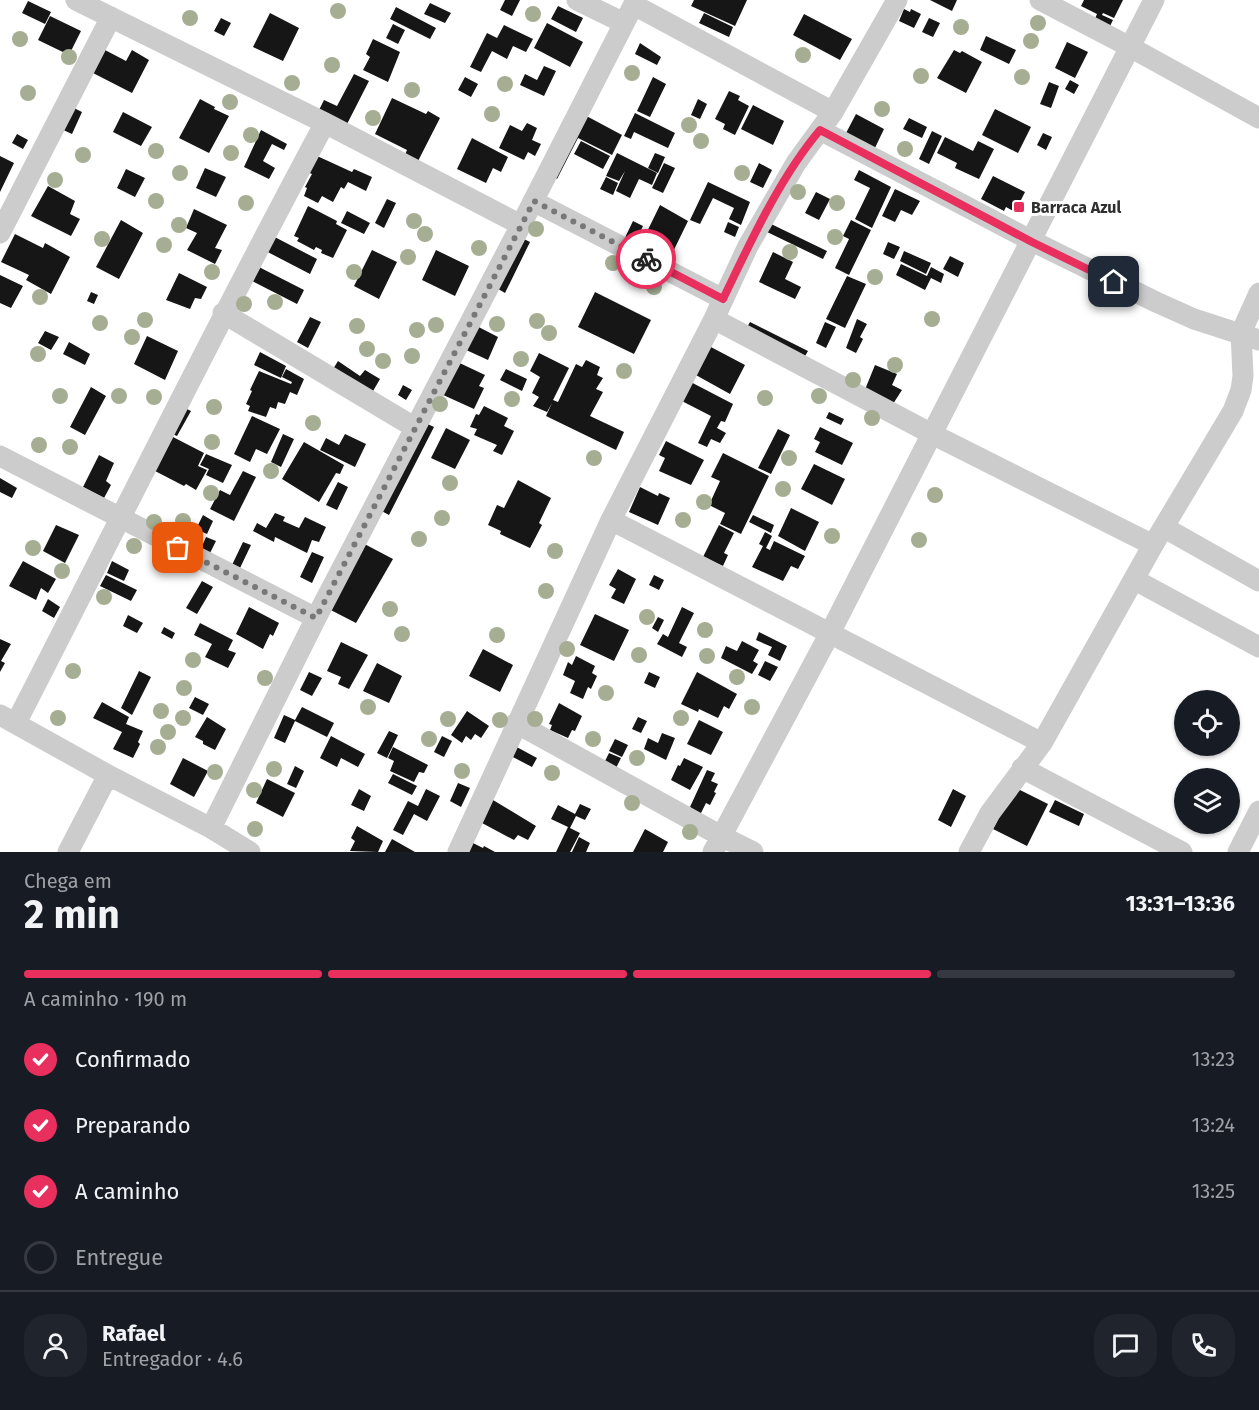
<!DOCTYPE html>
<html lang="pt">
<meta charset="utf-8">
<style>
:root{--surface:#171b24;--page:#20242c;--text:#f1f3f6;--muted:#9ea1a6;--line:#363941;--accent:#e92f5e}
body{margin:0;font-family:"Fira Sans",sans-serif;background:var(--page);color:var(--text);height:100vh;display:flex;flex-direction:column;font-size:22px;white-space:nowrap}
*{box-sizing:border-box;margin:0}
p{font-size:20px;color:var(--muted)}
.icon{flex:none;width:33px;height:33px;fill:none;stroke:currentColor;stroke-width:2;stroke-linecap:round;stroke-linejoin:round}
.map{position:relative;height:852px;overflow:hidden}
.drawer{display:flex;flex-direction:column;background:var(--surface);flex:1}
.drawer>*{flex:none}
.tools{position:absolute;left:1174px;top:690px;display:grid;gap:12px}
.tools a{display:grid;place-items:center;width:66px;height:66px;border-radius:50%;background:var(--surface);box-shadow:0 2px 4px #0004;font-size:30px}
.pin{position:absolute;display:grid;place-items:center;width:51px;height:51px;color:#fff;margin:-26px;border-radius:12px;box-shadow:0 3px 9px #0006}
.courier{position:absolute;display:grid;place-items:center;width:60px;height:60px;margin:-30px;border:4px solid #e92f5e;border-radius:50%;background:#fff;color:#222;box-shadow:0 2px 8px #0007}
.overview em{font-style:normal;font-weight:700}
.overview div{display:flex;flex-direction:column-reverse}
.overview{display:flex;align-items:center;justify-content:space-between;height:102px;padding:0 24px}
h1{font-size:39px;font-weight:700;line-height:45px}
.bar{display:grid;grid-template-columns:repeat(4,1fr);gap:9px 6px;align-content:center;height:72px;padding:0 24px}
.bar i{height:8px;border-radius:4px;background:var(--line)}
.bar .selected{background:var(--accent)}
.bar p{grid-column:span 4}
.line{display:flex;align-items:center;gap:15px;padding:0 24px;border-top:2px solid var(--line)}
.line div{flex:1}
.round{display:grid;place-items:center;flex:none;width:63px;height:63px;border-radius:24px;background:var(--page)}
ol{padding:0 24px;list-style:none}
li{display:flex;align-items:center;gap:18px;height:66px}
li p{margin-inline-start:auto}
li .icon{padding:6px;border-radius:50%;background:var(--accent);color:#fff;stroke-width:4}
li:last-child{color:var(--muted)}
li i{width:33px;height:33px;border:3px solid var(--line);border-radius:50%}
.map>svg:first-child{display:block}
.building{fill:#161616}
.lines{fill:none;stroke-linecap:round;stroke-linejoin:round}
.minor{stroke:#ccc;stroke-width:21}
.tree{fill:#a5ae93}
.done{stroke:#787878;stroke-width:6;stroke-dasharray:0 10.8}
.route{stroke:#e92f5e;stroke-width:8}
.poi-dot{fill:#e92f5e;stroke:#fff;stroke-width:2}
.labels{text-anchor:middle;stroke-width:6;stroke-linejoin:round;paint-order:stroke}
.poi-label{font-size:16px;font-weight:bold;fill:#2f2f2f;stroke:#fff;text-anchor:start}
</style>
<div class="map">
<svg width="1259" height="852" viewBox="0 0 1259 852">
<rect width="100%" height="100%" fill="#fff"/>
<path class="building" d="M505,0H520L512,16L500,10Z
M694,0H747L735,26L691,6Z
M930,0H957L952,11Z
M1084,0H1123L1114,18L1103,13L1102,15L1113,20L1107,32L1092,25L1097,14L1081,6Z
M28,1L51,12L45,24L22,13Z
M430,3L451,13L445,23L424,14Z
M558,6L583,18L576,32L551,19Z
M396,7L436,28L430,39L390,19Z
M904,9L910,12L911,9L921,14L914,28L899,21Z
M270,13L299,28L283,61L253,47Z
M704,13L733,27L729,37L699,23Z
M804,14L852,39L840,60L793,35Z
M50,16L81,31L69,55L38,40Z
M221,18L231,23L224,36L214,31Z
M929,18L940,23L933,37L922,32Z
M547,23L583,42L570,67L534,48Z
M393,24L405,30L398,44L386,38Z
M504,25L533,39L526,52L513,46L507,59L492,51L481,72L470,67L487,33L497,38Z
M986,36L1016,50L1009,64L980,50Z
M373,39L400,52L388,82L363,70L370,57L366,54Z
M1067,42L1088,52L1075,78L1055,68Z
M640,43L661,57L657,65L635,54Z
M105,50L126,61L132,50L149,60L132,93L93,73Z
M954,50L960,53L962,51L982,62L966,93L937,78Z
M544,66L556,71L544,96L520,85L525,74L537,80Z
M354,74L369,81L346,126L318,112L324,100L337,106Z
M465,77L478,84L471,97L458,90Z
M653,77L666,84L650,117L637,111Z
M1070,80L1079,85L1074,94L1065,89Z
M1049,82L1059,86L1051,108L1040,104Z
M729,91L740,96L738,100L749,106L735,135L723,129L725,124L715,119Z
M392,98L426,114L428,111L440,118L417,163L404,157L407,150L375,134Z
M200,99L215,107L214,109L229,116L209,153L179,138Z
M698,99L707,104L700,119L691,115Z
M753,105L784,121L773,145L741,129Z
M70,106L82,112L72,134L59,128Z
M995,109L1031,127L1018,153L982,135Z
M123,112L152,127L141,146L113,132Z
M579,112L622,135L612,155L578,138L557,179L547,174Z
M635,113L675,133L668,148L634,132L631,139L624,136Z
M856,114L884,129L874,150L845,135Z
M909,118L927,127L922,138L903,129Z
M527,123L537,128L532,140L541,144L535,156L528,152L524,160L499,148L510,125L522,131Z
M261,130L287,144L284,150L272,144L263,161L275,168L269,179L244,167Z
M932,131L942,136L929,164L919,159Z
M1043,133L1052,137L1046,150L1037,145Z
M17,134L28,140L23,149L12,143Z
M945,137L973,151L978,141L994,149L979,179L955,168L957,163L937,153Z
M472,138L508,157L501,172L493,168L486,183L457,169Z
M581,141L610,156L603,169L574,154Z
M617,153L657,173L652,185L639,179L630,198L616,191L625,171L619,181L606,176Z
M655,153L665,157L658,173L648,168Z
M315,155L352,172L354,169L372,177L366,191L348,182L344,189L341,187L333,202L322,196L318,203L304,196L307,188L305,187L312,174L307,172Z
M0,156L14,163L0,192Z
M664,163L675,168L663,193L652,188Z
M759,163L772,170L763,188L750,182Z
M205,168L226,177L216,197L196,188Z
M126,169L145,178L135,197L117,188Z
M859,170L891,187L872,228L855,219L870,188L854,180Z
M993,176L1025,192L1015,212L1006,207L1004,211L981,199Z
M606,177L618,183L613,195L600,189Z
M708,182L750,202L741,225L729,219L734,208L713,198L700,224L690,220Z
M48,186L75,201L70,214L80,219L71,236L31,216Z
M895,189L920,201L912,215L901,210L895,222L882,216Z
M816,192L830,199L819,220L805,213Z
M387,199L396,203L384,228L375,223Z
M660,205L688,221L669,260L655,253L658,247L643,240Z
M308,206L337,221L336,224L347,230L333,258L321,253L322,250L316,247L314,250L297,241L299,238L294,236Z
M194,209L227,225L215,248L222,250L215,264L187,250L197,233L186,228Z
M347,211L370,223L364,234L341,223Z
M121,220L143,233L119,279L96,267Z
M851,220L871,230L849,275L835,268L849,239L843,236Z
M633,221L643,226L631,251L621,246Z
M728,222L739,227L735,237L724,232Z
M769,223L827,251L823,259L765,231Z
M267,233L317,259L310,274L260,248Z
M15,234L43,248L45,243L70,257L51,294L26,280L29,275L1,262Z
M518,236L530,242L505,293L493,286Z
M888,242L900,247L894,259L883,254Z
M372,250L397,262L379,299L354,286Z
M436,250L469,266L455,296L422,280Z
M904,251L931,263L926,274L900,261Z
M773,252L793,262L785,279L801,287L795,299L759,282Z
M950,256L964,263L958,277L943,269Z
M253,264L304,290L297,304L246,278Z
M901,264L927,276L931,267L944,274L941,283L931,278L925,290L896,275Z
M179,273L207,287L201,299L195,298L190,309L166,300Z
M0,275L23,286L11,308L0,303Z
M847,276L866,284L845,328L826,319Z
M91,292L98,295L94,304L87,301Z
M595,292L651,320L634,354L578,327Z
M310,317L321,322L308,348L297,342Z
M857,319L867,324L860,337L863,339L856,353L846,348Z
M467,321L498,337L488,360L464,349Z
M750,322L808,351L801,363L743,334Z
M825,322L836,327L826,348L816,343Z
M45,331L59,337L51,350L38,343Z
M147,336L178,351L165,380L134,364Z
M69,342L90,354L85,365L63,354Z
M709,346L745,365L730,394L694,374Z
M260,352L286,366L281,378L254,365Z
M539,353L569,368L553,400L558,402L576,364L582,367L586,360L600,367L597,375L603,378L596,389L603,392L590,416L624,432L616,450L546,416L552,403L547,412L533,406L539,397L532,393L540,377L530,371Z
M449,358L485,375L479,386L484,388L474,409L441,394Z
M338,361L360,376L365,370L380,379L369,398L330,374Z
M875,365L897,374L892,385L902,390L891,407L864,392Z
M286,369L304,379L297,395L290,392L285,404L278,402L276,409L270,407L266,417L248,411L250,406L246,404L252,391L250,390L259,371L291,384L292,382L282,377Z
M506,369L527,379L522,391L500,380Z
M683,378L733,404L725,422L721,421L717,428L726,433L720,443L711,439L707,447L698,443L711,416L674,397Z
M403,385L412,390L406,400L398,395Z
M91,387L106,396L85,435L70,427Z
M181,406L191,411L177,436L165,431Z
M484,406L508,418L504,426L514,431L502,455L493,451L497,445L474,435L477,429L470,427L476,414L479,415Z
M829,412L844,419L841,425L826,418Z
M252,416L280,429L267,454L256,449L250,462L234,454Z
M417,419L434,427L389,515L372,506Z
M820,427L853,443L842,465L815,452L820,442L814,439Z
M446,428L470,440L455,469L431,458Z
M778,429L790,435L771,474L758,468Z
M283,434L294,439L281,467L271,462Z
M345,434L366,444L355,467L320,450L326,438L339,445Z
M173,437L204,453L198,466L207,470L196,490L186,484L184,486L155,471Z
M666,441L704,460L691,485L659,471L665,458L659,455Z
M304,442L344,465L340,474L336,473L319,502L282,479Z
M723,453L769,476L741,534L720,524L725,513L709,505L720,481L711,477Z
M206,454L232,465L223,483L206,475L209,469L200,465Z
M99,455L114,463L106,481L111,485L104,498L83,487Z
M814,464L845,479L832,505L801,489Z
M243,471L256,477L234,521L210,509L220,490L230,495Z
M0,478L17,488L12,498L0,492Z
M518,480L551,498L539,523L542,525L530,548L500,534L501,531L488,525L497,505L504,508Z
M338,482L348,487L337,510L326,505Z
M640,487L658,496L659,493L670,498L658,525L629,512Z
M791,508L819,522L805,551L778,536Z
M275,513L285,517L283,521L299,528L305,517L326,527L319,542L312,540L307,553L275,537L274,542L253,531L257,523L266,528Z
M203,515L213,521L207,534L196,529Z
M753,515L774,525L771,533L749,522Z
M56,525L79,535L65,563L43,551Z
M719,525L734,533L724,553L728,555L723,566L703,557Z
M765,532L772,536L766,548L770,550L774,541L805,556L798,569L791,566L783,581L752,567L763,546L759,544Z
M206,537L216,541L210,553L197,558Z
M355,539L393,559L356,623L321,605Z
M243,542L251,545L240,568L232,565Z
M312,552L324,557L312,583L300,577Z
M23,561L56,579L48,593L41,588L36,600L9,586Z
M112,561L129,570L124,581L107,573Z
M618,569L636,579L624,604L611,598L616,589L609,585Z
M106,575L137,590L131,601L100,586Z
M654,575L664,580L659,590L649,585Z
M202,581L213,587L197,614L186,608Z
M48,599L60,607L54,618L42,611Z
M249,607L279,623L273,636L270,634L263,649L236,634Z
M682,607L694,613L679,643L687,647L682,657L657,644L663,634L668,637Z
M595,614L629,630L614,661L580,645Z
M128,615L143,623L137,633L123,626Z
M658,617L664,620L658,632L652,628Z
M200,623L233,640L228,650L236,653L228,668L205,657L212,644L194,635Z
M164,627L175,633L172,639L161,633Z
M759,632L787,646L780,661L768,655L772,647L756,640Z
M0,639L11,644L1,661L5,663L0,672Z
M742,641L759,650L753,661L758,664L752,674L721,658L726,646L737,651Z
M341,642L368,655L349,689L338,684L341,677L327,671Z
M483,649L513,665L500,692L469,676Z
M576,656L595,666L592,673L597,676L591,689L588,687L583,699L570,693L575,681L563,675L568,662L572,665Z
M765,661L778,667L770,681L758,675Z
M377,663L402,676L389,703L363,691Z
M139,671L151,677L132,715L121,708Z
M309,672L322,678L312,696L300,690Z
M649,672L660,677L655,688L644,683Z
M697,672L737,694L729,709L724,706L718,718L699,709L698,712L681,704Z
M195,697L209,704L203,715L189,708Z
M102,702L129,717L126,724L143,731L138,742L140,744L133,758L113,749L122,732L93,718Z
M559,703L582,716L575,731L572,730L568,738L550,730L552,725L549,724Z
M302,707L334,723L327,737L295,721L285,743L274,738L284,715L295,720Z
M467,711L489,726L481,738L475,734L471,740L466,736L462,743L451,735Z
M207,717L226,729L215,750L203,744V741L195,737Z
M638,717L647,721L641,733L632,729Z
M699,720L723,732L711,755L687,744Z
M389,731L398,735L387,758L377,753Z
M662,733L675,738L666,760L644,749L648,738L658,743Z
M331,736L365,754L358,767L341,758L337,767L320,758Z
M442,736L452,741L444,757L434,752Z
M615,739L628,745L622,757L609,751Z
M513,745L537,758L532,767L509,755Z
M393,747L428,765L424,773L419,772L414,782L390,771L394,761L388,758Z
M609,753L621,758L615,770L603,765Z
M183,758L208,771L194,797L170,784Z
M684,758L703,767L690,790L671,780L678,765L680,766Z
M295,766L304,771L296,788L287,784Z
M707,770L715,773L711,781L718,784L714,792L716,793L710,805L706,803L700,815L690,807Z
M393,774L417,786L412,795L388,783Z
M267,779L295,793L283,817L256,803Z
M458,783L470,788L461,807L450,801Z
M1014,787L1048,804L1027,846L993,829Z
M359,789L371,796L364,811L351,805Z
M426,789L440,796L427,821L414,814L403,835L393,830L408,801L418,806Z
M953,789L966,796L951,827L938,820Z
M493,800L536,826L528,840L518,835L514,840L482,823Z
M1055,800L1084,814L1079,826L1049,812Z
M580,804L591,809L585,820L576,816L570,828L568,827L580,833L570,852H556L568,827L551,819L558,805L575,814Z
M357,826L383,841L378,852L350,851L355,841L351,838Z
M645,829L668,842L663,852H633Z
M579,837L590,843L586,852H572Z
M392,839L415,852H385Z
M473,843L483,848L484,846L495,852H469Z"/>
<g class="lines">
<path class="minor" d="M76,0L325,123L521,225
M577,0L624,23
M1040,0L1130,47L1259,118
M634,5L833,112
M820,130L1032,241L1156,302L1194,319L1259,340
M533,201L723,299
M0,233L111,17
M223,313L414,427
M714,319L932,434L1153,545
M0,456L316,618
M611,520L1042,743
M1165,528L1259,581
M1135,580L1259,647
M0,715L108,775L211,828L250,852
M16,723C119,523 218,321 325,123
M516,723L721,836L753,852
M1022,768L1182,852
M211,828L316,618L521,225L636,0
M68,852L108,775
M458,852L611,520L714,319L748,246L796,163L833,112L897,0
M713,852L830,633L1154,0
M969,852L990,813L1042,743L1153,545L1233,411L1241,390L1243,376L1241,333L1259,293
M1238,852L1259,811"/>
</g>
<g class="tree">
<circle cx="338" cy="11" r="8"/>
<circle cx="533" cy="14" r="8"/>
<circle cx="190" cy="18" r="8"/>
<circle cx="1038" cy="23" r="8"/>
<circle cx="961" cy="27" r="8"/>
<circle cx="20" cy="39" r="8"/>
<circle cx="1031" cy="41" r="8"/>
<circle cx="803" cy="55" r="8"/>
<circle cx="69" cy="57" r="8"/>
<circle cx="332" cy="65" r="8"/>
<circle cx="632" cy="73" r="8"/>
<circle cx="921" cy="76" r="8"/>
<circle cx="1022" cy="77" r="8"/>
<circle cx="292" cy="83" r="8"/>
<circle cx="505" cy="84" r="8"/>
<circle cx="412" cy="90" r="8"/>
<circle cx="28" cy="93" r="8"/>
<circle cx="230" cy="102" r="8"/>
<circle cx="882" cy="109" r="8"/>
<circle cx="492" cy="114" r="8"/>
<circle cx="373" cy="118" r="8"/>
<circle cx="689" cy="125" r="8"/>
<circle cx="251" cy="135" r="8"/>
<circle cx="701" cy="141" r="8"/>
<circle cx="905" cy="149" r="8"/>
<circle cx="156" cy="151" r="8"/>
<circle cx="231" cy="153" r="8"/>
<circle cx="83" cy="155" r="8"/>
<circle cx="180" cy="173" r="8"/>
<circle cx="742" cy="173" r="8"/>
<circle cx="55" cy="180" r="8"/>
<circle cx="798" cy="192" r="8"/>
<circle cx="156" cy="201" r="8"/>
<circle cx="246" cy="203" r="8"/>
<circle cx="837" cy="203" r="8"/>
<circle cx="414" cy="221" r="8"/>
<circle cx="179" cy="225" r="8"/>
<circle cx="536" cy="229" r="8"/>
<circle cx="425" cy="234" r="8"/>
<circle cx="835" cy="237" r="8"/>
<circle cx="102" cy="239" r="8"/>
<circle cx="164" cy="245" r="8"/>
<circle cx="479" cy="248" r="8"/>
<circle cx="790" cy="252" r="8"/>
<circle cx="408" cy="257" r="8"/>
<circle cx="613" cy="263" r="8"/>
<circle cx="212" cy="272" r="8"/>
<circle cx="354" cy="272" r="8"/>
<circle cx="875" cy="277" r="8"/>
<circle cx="654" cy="287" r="8"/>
<circle cx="40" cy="297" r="8"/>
<circle cx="275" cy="302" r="8"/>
<circle cx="244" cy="304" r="8"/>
<circle cx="932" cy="319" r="8"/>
<circle cx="145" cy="320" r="8"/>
<circle cx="537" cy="321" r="8"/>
<circle cx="100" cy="323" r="8"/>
<circle cx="497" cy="324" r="8"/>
<circle cx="436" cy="325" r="8"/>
<circle cx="357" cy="326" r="8"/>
<circle cx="417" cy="330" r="8"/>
<circle cx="549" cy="333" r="8"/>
<circle cx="132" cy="337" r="8"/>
<circle cx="367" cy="349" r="8"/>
<circle cx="38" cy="354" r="8"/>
<circle cx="412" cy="356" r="8"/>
<circle cx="521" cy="359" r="8"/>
<circle cx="383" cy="361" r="8"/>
<circle cx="895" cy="365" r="8"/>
<circle cx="624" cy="371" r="8"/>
<circle cx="853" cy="380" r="8"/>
<circle cx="60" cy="396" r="8"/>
<circle cx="119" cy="396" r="8"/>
<circle cx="819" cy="396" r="8"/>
<circle cx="154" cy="397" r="8"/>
<circle cx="765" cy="398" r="8"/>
<circle cx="512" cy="399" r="8"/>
<circle cx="440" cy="404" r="8"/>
<circle cx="214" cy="407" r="8"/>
<circle cx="872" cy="418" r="8"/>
<circle cx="313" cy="423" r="8"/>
<circle cx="212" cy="442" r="8"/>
<circle cx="39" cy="445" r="8"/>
<circle cx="70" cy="447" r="8"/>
<circle cx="594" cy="458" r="8"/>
<circle cx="789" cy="458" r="8"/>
<circle cx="271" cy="471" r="8"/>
<circle cx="450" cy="483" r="8"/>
<circle cx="783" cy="489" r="8"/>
<circle cx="211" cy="493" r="8"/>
<circle cx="935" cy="495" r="8"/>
<circle cx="704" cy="502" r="8"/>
<circle cx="442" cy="518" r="8"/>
<circle cx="683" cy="520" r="8"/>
<circle cx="183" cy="521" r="8"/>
<circle cx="154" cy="522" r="8"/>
<circle cx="832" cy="536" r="8"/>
<circle cx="419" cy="539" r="8"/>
<circle cx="919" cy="540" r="8"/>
<circle cx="134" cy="546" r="8"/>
<circle cx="33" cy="548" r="8"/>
<circle cx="555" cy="551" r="8"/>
<circle cx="62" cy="571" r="8"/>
<circle cx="546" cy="591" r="8"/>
<circle cx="104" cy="597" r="8"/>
<circle cx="390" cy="609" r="8"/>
<circle cx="647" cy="617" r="8"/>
<circle cx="705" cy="630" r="8"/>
<circle cx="402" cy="634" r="8"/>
<circle cx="497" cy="635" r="8"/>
<circle cx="567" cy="649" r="8"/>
<circle cx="639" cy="655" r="8"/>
<circle cx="707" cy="656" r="8"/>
<circle cx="193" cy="660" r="8"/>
<circle cx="73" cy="671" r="8"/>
<circle cx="737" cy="677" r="8"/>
<circle cx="265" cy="678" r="8"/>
<circle cx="184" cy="688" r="8"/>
<circle cx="606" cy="693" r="8"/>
<circle cx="368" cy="707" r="8"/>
<circle cx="752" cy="707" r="8"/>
<circle cx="161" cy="711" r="8"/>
<circle cx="58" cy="718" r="8"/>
<circle cx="183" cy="718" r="8"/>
<circle cx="681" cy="718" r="8"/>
<circle cx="448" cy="719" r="8"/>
<circle cx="535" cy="719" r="8"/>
<circle cx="500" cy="720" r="8"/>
<circle cx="168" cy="732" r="8"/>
<circle cx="429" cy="739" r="8"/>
<circle cx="593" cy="739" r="8"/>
<circle cx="158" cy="747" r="8"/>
<circle cx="637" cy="758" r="8"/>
<circle cx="274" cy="769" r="8"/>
<circle cx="462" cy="771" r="8"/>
<circle cx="215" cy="772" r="8"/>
<circle cx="552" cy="773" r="8"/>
<circle cx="254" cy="790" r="8"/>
<circle cx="632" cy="803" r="8"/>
<circle cx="255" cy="829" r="8"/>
<circle cx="690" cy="832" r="8"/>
</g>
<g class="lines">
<path class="done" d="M178,548L316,618L534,201L646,259"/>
<path class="route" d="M646,259L723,299C750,243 780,177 820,130L1032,242L1114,282"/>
</g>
<rect class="poi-dot" x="1013" y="201" width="12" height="12" rx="3"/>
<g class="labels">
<g class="poi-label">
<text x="1031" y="213">Barraca Azul</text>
</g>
</g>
</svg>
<div class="tools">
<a><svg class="icon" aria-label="locate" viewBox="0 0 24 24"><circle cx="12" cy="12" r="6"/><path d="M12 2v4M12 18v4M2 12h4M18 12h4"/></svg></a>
<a><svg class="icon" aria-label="layers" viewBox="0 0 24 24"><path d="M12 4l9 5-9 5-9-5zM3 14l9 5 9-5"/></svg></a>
</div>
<div class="pin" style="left:178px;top:548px;background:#ea580c"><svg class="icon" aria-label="bag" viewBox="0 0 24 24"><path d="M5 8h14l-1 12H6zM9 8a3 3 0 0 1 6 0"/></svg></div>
<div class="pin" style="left:1114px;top:282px;background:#1f2937"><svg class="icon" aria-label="home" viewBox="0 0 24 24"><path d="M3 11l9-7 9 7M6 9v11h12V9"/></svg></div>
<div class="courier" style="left:646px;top:259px"><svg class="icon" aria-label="bike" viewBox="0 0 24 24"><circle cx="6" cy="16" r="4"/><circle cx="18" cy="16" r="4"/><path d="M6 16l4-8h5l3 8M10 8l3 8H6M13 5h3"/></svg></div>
</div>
<section class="drawer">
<div class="overview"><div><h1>2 min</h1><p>Chega em</p></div><em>13:31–13:36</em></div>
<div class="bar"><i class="selected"></i><i class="selected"></i><i class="selected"></i><i></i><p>A caminho · 190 m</p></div>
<ol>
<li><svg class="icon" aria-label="check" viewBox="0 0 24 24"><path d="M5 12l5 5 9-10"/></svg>Confirmado<p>13:23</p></li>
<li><svg class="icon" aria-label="check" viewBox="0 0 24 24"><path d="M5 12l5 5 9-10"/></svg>Preparando<p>13:24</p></li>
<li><svg class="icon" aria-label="check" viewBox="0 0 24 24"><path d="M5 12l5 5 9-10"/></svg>A caminho<p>13:25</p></li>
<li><i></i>Entregue</li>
</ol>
<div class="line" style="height:108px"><a class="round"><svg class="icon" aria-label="person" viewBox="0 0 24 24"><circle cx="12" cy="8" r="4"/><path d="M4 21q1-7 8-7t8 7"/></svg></a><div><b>Rafael</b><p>Entregador · 4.6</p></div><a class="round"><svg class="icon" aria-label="chat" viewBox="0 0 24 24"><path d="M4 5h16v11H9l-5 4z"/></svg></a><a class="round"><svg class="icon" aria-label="phone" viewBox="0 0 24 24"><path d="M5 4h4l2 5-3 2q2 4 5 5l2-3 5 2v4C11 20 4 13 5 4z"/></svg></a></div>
</section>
